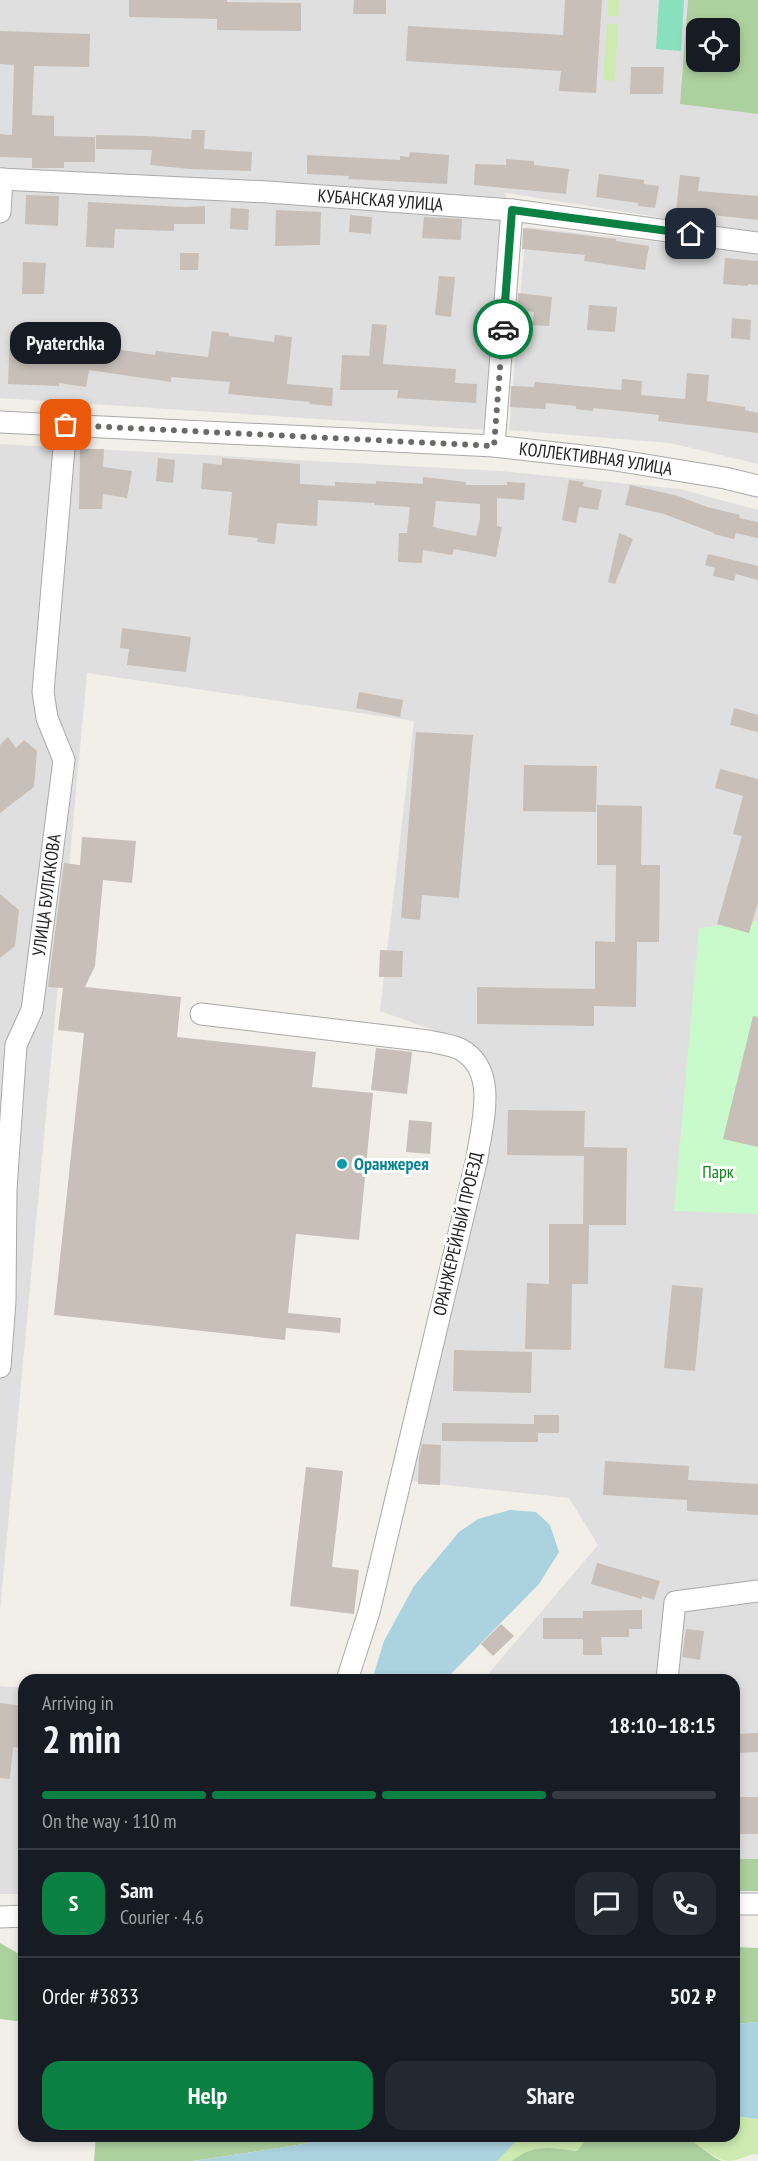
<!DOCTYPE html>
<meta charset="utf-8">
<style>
:root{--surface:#171b24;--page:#242831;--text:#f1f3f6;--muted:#9ea1a6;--line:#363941;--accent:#0b8043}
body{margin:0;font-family:"PT Sans Narrow",sans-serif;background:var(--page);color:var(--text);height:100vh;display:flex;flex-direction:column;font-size:22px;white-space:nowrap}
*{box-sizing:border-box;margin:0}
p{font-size:20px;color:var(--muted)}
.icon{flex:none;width:33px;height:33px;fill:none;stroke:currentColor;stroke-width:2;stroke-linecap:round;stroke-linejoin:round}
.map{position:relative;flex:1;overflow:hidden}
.drawer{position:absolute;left:18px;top:1674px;width:722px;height:468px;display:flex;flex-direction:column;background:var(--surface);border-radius:18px;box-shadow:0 3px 9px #0003}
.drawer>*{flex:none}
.tools{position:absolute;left:686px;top:18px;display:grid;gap:12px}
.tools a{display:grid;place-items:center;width:54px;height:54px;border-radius:12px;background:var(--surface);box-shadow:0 3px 9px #0003;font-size:30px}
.pin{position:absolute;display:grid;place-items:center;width:51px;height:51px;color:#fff;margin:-26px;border-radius:12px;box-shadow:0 3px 9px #0006}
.courier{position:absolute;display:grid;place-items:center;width:60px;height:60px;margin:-30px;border:4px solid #0b8043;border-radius:50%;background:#fff;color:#222;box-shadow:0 2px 8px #0007}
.bubble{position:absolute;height:42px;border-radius:18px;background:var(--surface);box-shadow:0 3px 9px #0003;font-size:20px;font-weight:800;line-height:42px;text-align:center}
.head em{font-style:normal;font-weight:800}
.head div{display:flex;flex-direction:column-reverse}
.head{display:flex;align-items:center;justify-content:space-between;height:102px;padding:0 24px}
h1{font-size:39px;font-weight:800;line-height:45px}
.bar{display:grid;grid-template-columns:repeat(4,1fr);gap:9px 6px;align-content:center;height:72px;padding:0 24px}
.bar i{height:8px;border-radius:4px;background:var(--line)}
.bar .on{background:var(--accent)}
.bar p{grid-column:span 4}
.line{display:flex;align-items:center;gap:15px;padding:0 24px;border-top:2px solid var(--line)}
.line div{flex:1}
.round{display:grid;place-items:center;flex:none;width:63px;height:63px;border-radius:18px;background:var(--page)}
.button{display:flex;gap:12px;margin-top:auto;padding:12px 24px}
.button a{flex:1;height:69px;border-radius:18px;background:var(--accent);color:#fff;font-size:24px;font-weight:800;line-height:69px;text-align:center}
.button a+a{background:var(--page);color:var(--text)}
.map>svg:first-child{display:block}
.residential{fill:#e0dfdf;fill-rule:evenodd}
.grass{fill:#cdebb0}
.forest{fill:#add19e;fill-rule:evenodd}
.park{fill:#c8facc}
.pitch{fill:#88e0be}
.water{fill:#aad3df}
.building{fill:#c7bfb8;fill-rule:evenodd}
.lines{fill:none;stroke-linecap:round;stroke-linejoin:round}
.minor-casing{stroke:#a9a9a9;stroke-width:23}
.minor{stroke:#fff;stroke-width:21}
.done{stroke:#6b6a68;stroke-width:6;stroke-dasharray:0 10.8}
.route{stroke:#0b8043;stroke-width:8}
.culture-dot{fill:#0f9aa8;stroke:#fff;stroke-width:2}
.labels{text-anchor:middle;stroke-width:6;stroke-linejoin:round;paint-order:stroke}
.street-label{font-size:18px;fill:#222;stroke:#fff}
.culture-label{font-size:18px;font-weight:bold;fill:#0d838f;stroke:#fff;text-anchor:start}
.park-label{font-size:18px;fill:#0c8416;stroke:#fff}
</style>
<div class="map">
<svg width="758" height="2161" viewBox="0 0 758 2161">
<rect width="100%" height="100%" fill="#f2efe9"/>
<path class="residential" d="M0,0H758V233L506,193L486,430L0,398ZM696,28H729V62H696Z
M526,227L758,253V464L670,443L509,430Z
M0,444L500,471L680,489L758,510V1882L734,1883V1680H483L598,1545L569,1498L401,1480L479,1093L453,1037L380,1011L414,721L87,673L0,1611Z
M0,1686L24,1688V1894H0Z"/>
<path class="grass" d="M608,0H619L618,16H608Z
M607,23L618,24L615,81L603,80Z
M734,2116L758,2119V2154C748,2154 740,2160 730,2161C714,2161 699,2144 685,2136H734Z
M521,2136H589L577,2151C552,2148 533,2143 512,2161H497Z"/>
<path class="forest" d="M688,0H758V114L680,104ZM729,28V62H696V28Z
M734,1859H758V1891H734Z
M0,1943L21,1955L24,1966V2022L0,2019Z
M734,1947L758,1948V2022L734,2024Z
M96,2136H336L298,2145L193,2161H94Z
M589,2136H685C696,2142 712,2158 722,2161H512C533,2143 552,2148 577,2151Z"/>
<path class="park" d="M758,921V1214L674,1211L699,928Z"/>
<path class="pitch" d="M659,0H684L681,51L656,49Z"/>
<path class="water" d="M510,1510L536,1512L550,1525L559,1552L539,1584L445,1680H372L384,1641L414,1586L459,1532L478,1519Z
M758,2022V2119L734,2116V2024Z
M336,2136H521L497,2161H193L298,2145Z"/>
<path class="building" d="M129,0H227V2L301,3V31L217,30V19L129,17Z
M354,0H386V14H353Z
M565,0H602L596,93L559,91L561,71L406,61L408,26L563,35Z
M0,31L90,34L89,67L34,66L32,115L54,116V136L95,137V162H64V168H32V158L0,157V134L12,135L14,65L0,64Z
M631,67H664L663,94H630Z
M192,130H205L204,149L252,152L251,171L190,169L150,165L152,150L96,149V135L147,136L191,139Z
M410,152L449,155L447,184L348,179L349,176L307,174V155L400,160V156L409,157Z
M506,159L534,161V165L569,169L566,194L474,185L475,164L506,165Z
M599,174L644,180V184L659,186L655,208L638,206V203L596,197Z
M680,175L700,177L698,191L758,196V220L676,211Z
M26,195L59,196L58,226L25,224Z
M88,202L185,207L205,206V224H174V231L115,229L114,248L86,247Z
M231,208L249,209L248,230L230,229Z
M276,210L321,212L320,245L275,246Z
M350,215L372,217L371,234L349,232Z
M424,217L462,219L461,240L422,238Z
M523,228L616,239V241L649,246L645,270L584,261L585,255L522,249Z
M180,253H199L198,270H180Z
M725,258L758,261V285L748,284V286L723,284Z
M23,262L46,263L44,294H22Z
M439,276L455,277L451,317L435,315Z
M518,293L552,297L549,326L532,325L534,312L517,310Z
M589,305L617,307L615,332L587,330Z
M732,318L751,320L750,340L731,338Z
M372,324L387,325L383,364L456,369L455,383L477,384L476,403L397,398L398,390H340L342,355L369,356Z
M10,331L61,333V345L114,354L115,349L155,355L156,351L208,357L212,331L229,333V336L274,342L275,335L292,337L287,384L333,388L332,406L309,404L310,402L228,394L230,382L171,377V382L89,370L86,387L59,383V386L8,384Z
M687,373L709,375L707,401L745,407V410L758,413V433L658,421L659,415L593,408V411L576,409V406L546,403L545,409L510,407L511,386L534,387L535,382L621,390L622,379L642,381L641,395L685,399Z
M80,449H104L103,467L132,471L127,498L103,494L102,509H79Z
M158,458L175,460L173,483L156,481Z
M222,458L300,464V484L335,486V482L376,484V481L423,484V477L466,482V485H507V482L525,483L524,500L497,498V526L502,527L496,557L454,549L452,555L423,550L422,563L398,562L399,533H407L410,507L375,505V503L318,500L317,526L277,523L275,544L257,542L258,538L228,535L232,492L201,489L203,463L222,465ZM436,501L480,504V519L476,536L433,527Z
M569,480L584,482L583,486L602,490L598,510L579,507L576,523L562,520Z
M630,485L678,496L707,507L740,515L739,518L758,522V538L736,533L734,539L714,534V533L664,514L625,505Z
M619,533L633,539L615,584L608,582Z
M708,554L758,566V580L736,574L734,581L713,576L715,568L705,565Z
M122,628L191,637L186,672L127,665L129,649L120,648Z
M359,692L403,700L400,717L356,708Z
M734,708L758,715V732L730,725Z
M416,732L473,735L459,898L422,895L420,920L401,918Z
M8,737L16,748L24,740L37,751L34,787L0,813V745Z
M524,765L597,766L596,812L523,811Z
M720,769L758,779V903L749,933L717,924L742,836L733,834L743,796L715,788Z
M597,805L642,806L641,865H660L659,942H637L636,1007L594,1006V1026L477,1024V987L595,989V941L615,942L616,865H597Z
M82,837L136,841L132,883L103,880L95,966L85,987L181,997L177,1037L316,1052L312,1087L373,1093L359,1240L296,1234L288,1313L341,1318L340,1333L286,1328L285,1340L54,1315L84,1033L58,1030L63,988L48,987L64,863L80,865Z
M0,894L19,910L15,946L0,958Z
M380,950L403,951L402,977H379Z
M753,1016L758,1017V1147L723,1139Z
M376,1048L412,1052L407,1094L371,1090Z
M508,1110L585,1111L584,1147L627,1148L626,1225H589L588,1284H572L571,1350L525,1349L527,1283L549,1284V1224H583L584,1156L507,1155Z
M409,1120L432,1122L430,1154L406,1152Z
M672,1285L703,1288L695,1371L664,1368Z
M454,1350L532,1352L531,1393L453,1391Z
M534,1415H559V1433H538V1442L442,1441V1423L534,1424Z
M422,1444L441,1445L440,1485L418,1484L419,1458Z
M605,1461L689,1466L688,1480L758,1484V1515L687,1511V1500L603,1495Z
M306,1467L343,1471L332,1567L359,1570L354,1614L290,1606Z
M597,1563L660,1581L654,1600L642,1596V1599L591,1584Z
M642,1610V1629H629V1637H601L602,1655H583V1639H543V1618H583V1611Z
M501,1624L514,1636L493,1656L481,1644Z
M686,1629L704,1631L700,1660L682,1657Z
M0,1703L24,1706L20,1748L13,1747L10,1779L0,1778Z
M758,1733V1752L734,1753V1734Z
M734,1797H758V1834H734Z"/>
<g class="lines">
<defs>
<g id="minor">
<path id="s1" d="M0,179L268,192L512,210L758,243"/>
<path d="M0,212L2,179"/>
<path id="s2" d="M0,422L494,446L609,459L725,478L758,486"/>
<path d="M494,446L512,210"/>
<path d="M201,1014L428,1041C438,1043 451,1045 460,1049C499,1070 482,1123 477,1158L369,1612L347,1680"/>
<path id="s3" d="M0,1367L5,1301L6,1189L16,1045L32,1010L64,760L47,718L43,692L66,425"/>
<path d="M667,1680L675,1602L758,1591"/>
<path d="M734,1904H758"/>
<path d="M0,1917L24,1916"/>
</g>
</defs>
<use href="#minor" class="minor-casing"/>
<use href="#minor" class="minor"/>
</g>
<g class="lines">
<path class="done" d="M66,425L494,446L503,329"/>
<path class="route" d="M503,329L512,210L691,234"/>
</g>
<circle class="culture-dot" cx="342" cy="1164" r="6"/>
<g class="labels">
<g class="street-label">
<text dy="6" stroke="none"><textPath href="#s1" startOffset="381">КУБАНСКАЯ УЛИЦА</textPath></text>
<text dy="6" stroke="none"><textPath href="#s2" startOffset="597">КОЛЛЕКТИВНАЯ УЛИЦА</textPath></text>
<text dy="6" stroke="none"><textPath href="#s3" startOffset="477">УЛИЦА БУЛГАКОВА</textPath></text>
<text transform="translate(458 1234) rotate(-77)" y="6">ОРАНЖЕРЕЙНЫЙ ПРОЕЗД</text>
</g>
<g class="culture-label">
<text x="354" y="1170">Оранжерея</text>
</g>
<g class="park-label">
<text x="718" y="1178">Парк</text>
</g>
</g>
</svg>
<div class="tools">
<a><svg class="icon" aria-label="locate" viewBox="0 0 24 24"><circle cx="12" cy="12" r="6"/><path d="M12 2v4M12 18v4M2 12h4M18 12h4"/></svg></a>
</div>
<div class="pin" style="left:66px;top:425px;background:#ea580c"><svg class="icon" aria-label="bag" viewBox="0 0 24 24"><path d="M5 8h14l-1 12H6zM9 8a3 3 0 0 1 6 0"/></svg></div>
<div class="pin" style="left:691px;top:234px;background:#1f2937"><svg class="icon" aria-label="home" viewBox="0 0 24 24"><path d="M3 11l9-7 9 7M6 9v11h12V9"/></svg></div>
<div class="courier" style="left:503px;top:329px"><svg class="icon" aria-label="car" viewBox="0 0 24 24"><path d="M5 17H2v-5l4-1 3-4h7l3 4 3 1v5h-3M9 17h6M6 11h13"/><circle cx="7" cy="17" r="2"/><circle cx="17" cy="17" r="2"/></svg></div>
<div class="bubble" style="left:10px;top:322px;width:111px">Pyaterchka</div>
<section class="drawer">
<div class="head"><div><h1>2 min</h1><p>Arriving in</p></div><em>18:10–18:15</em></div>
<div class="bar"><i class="on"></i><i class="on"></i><i class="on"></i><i></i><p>On the way · 110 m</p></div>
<div class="line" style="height:108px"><b class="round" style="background:var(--accent);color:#fff">S</b><div><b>Sam</b><p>Courier · 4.6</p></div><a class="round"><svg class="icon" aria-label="chat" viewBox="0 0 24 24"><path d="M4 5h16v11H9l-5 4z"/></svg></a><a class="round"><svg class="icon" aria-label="phone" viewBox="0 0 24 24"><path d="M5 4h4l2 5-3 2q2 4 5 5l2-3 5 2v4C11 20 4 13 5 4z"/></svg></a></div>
<div class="line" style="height:78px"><div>Order #3833</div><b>502 ₽</b></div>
<div class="button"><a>Help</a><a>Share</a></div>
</section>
</div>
